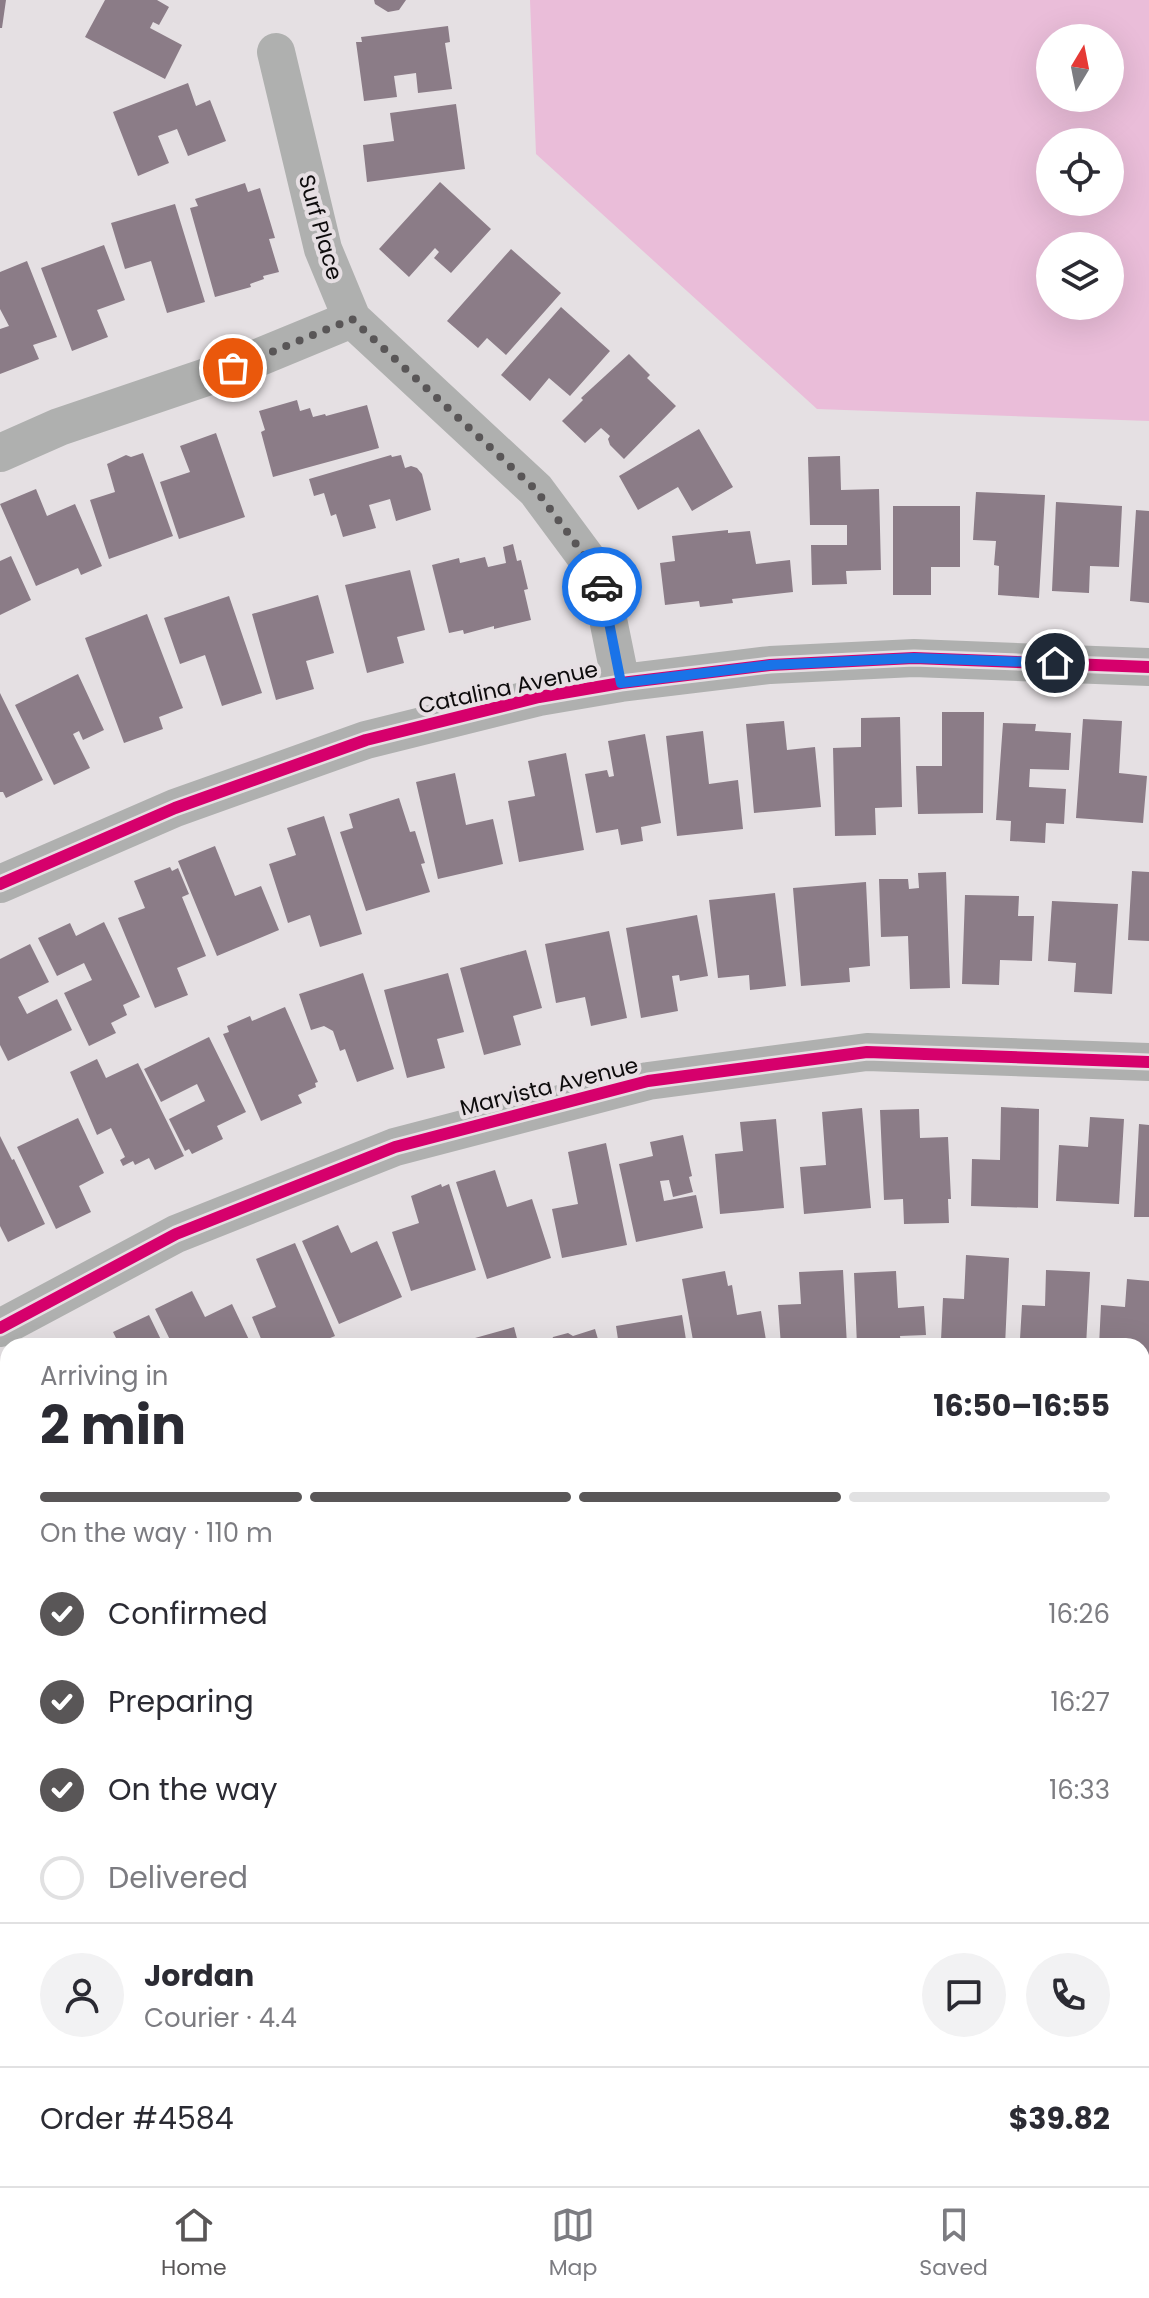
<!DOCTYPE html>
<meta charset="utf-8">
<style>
:root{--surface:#fff;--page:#f2f2f3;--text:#2b2b33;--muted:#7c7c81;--line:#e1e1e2;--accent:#595657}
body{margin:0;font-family:Poppins,sans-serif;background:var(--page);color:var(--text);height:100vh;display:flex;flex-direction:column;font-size:30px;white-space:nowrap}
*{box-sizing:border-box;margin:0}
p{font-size:26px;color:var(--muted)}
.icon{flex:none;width:44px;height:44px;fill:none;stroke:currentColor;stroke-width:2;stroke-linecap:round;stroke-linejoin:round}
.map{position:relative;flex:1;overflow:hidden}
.sheet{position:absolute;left:0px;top:1338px;width:1150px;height:848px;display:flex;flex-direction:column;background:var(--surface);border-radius:24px 24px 0 0;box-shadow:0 8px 32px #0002}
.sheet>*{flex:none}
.needle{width:52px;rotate:10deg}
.controls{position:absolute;left:1036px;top:24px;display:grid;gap:16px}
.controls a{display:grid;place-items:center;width:88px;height:88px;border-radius:50%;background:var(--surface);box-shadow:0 8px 32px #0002;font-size:40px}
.pin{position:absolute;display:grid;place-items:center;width:68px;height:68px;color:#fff;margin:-34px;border:4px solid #fff;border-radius:50%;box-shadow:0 2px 8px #0007}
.courier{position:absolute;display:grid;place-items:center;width:80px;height:80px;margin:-40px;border:6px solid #1a73e8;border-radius:50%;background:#fff;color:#222;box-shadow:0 2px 10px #0007}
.summary em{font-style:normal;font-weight:700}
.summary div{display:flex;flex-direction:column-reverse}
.summary{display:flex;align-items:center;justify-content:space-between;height:136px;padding:0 40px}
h1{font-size:52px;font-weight:700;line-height:60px}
.bar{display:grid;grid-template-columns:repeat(4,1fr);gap:12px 8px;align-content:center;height:96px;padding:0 40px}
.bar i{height:10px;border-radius:6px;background:var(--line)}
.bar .on{background:var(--accent)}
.bar p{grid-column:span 4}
.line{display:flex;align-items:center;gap:20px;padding:0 40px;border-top:2px solid var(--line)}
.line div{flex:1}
.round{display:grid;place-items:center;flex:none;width:84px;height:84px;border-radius:42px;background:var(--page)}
ol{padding:0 40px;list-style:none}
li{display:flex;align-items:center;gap:24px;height:88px}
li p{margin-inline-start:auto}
li .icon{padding:8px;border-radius:50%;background:var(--accent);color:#fff;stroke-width:4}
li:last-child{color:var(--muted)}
li i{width:44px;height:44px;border:4px solid var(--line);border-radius:50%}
.tabs{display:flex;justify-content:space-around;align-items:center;height:112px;border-top:2px solid var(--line);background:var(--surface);font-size:22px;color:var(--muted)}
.tabs a{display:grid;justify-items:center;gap:4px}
.tabs .on{color:var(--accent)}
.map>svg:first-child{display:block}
.green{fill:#eabdd9;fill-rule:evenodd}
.building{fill:#8b7c87}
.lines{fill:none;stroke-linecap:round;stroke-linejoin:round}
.street{stroke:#afb0af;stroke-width:38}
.highway{stroke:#a4a4a3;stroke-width:44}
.cycleway-casing{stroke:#e6dfe3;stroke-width:17}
.cycleway{stroke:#d6006c;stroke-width:12}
.done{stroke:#595657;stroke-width:8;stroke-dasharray:0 14.4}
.route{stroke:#1a73e8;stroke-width:10}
.labels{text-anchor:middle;stroke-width:8;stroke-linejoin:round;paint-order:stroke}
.street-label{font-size:22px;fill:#0d0b0c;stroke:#e6dfe3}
</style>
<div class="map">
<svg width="1149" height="2186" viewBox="0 0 1149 2186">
<rect width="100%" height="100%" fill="#e5e0e3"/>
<path class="green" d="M530,0H1149V421L817,409L536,154ZM1050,38H1110V98H1050ZM1050,142H1110V202H1050ZM1050,246H1110V306H1050Z"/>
<path class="building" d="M0,0H6L2,28H0Z
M105,0H157L169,7L159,25L153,22L150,28L182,45L165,79L85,37Z
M374,0H406L399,10L388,12L375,4Z
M448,26L450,42L445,43L452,89L418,93L416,73L394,76L397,97L364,101L356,42H362L361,37Z
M188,83L196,106L210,100L226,141L188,156L177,129L158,136L169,163L138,176L113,112Z
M456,104L465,169L367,182L363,145L394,141L390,113Z
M440,182L491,229L451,273L434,258L439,252L435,248L409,277L379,249Z
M245,183L248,192L260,188L275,238L269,239L279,272L263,276L264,279L250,284L251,287L215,297L190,208L198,206L195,199Z
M175,204L205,302L167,313L151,261L125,269L111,223Z
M104,245L125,300L97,310L108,337L72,351L41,268Z
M511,249L561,293L506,355L487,338L478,348L447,321Z
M27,261L57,337L33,345L39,359L0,374V329L9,326L0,309V272Z
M561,307L610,351L570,396L549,378L530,401L501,375Z
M629,354L650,375L647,378L676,406L624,459L610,445L608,439L610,436L601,428L585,443L562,421L583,400L581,398Z
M297,400L300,411L310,408L313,417L325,414L326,416L367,405L379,448L273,477L261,432L265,430L259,411Z
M699,429L733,487L692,511L678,487L638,510L619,476Z
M216,433L245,517L179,539L160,482L190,472L180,446Z
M143,453L173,536L109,559L90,500L115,492L107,464L126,455L131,457Z
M391,455L392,457L401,455L405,468L411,466L417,468L422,474L431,510L396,521L390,499L369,505L376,528L343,537L336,514L331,516L324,493L314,496L309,479Z
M840,456L841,490L879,489L881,570L846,571L847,584L812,585L811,545H847V525H810L808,457Z
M36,489L47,516L75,504L102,566L81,575L78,568L36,586L0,504Z
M976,492L1045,495L1039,598L998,595L999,566L994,565L996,541L973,540Z
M1056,502L1122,506L1119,567L1090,566L1089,593L1052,591Z
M893,506H960V567H931V595H893Z
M1136,510L1149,511V603L1130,601Z
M728,530V533L750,531L756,564L790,560L793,592L732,599L733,603L700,607L699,601L665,605L660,563L675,561L672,536Z
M513,544L517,561L521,560L528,589L524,590L531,620L494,629V626L464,634L463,630L449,633L432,565L459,558L460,563L485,557L488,567L506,563L503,547Z
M11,556L31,600L0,615V561Z
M410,570L425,630L397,637L404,663L367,673L345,585Z
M318,595L334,653L306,661L314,689L276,700L252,614Z
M229,596L262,693L222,706L205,655L180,664L164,618Z
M147,614L183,708L159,717L163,729L124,743L85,638Z
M78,674L104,730L83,740L79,731L73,734L90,768L54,785L15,705Z
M0,693L43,780L6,798L3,792H0Z
M942,712H984L983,813L918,814L916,766H942Z
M900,717L902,807L875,808L876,835L835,836L833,748L861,747V718Z
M1083,719L1122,721L1119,773L1147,776L1143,823L1076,818Z
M784,721L787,750L815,747L821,807L754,813L746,724Z
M1003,723L1036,724L1035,731L1071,733L1069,770L1030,769L1029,787L1066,789L1064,824L1046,823L1045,843L1010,841L1011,821L996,820Z
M703,731L709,784L738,780L743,829L677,836L666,736Z
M645,734L661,823L641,827L643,841L621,845L618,829L596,833L585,774L607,770L609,777L614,776L608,741Z
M566,753L584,850L519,862L508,801L535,796L528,761Z
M455,773L466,825L493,819L503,864L438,879L416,782Z
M399,798L410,832L415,831L425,863L421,864L430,892L366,911L340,832L353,828L349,814Z
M324,816L362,934L320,947L310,915L288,923L269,864L296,855L287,828Z
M215,846L235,896L261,886L279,930L217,956L178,861Z
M170,867L172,871L178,868L189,894L182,897L206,956L177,968L188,995L155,1008L118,918L145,908L134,881Z
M1132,871L1149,872V941L1128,940Z
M946,872L950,988L910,989L908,936L881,937L879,879H908L909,889L919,888L918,873Z
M866,882L870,966L849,968L850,982L801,986L793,888Z
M775,893L786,986L750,990L749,975L718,978L709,900Z
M965,895L1019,896L1018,916H1034L1032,961L1000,960L999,985L962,984Z
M1052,901L1118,904L1112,994L1074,992L1076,963L1048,961Z
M697,915L708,976L680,981L679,975L672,976L678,1011L641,1018L626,928Z
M104,922L140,997L123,1005L127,1015L111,1023L116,1033L89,1046L64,993L92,980L84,963L57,976L38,938L70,923L76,936Z
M609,931L627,1018L591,1026L585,997L556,1003L545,944Z
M30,944L49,982L18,997L27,1014L57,999L72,1030L8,1061L0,1045V959Z
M526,950L542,1008L513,1016L521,1045L484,1055L460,968Z
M363,973L394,1069L357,1082L345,1049L340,1051L333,1031L324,1026L311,1030L299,994Z
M448,973L464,1032L437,1039L445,1068L407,1078L384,990Z
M285,1007L318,1082L315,1083L316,1087L298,1095L302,1103L261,1121L223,1034L229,1032L227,1026L250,1016L252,1021Z
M209,1037L246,1112L217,1126L223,1139L192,1154L189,1149L185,1151L169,1119L205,1101L197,1084L161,1102L144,1069Z
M97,1059L106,1078L138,1063L184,1156L155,1170L149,1158L135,1165L133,1161L123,1166L120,1160L125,1157L111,1128L97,1135L70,1072Z
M1001,1107L1039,1109L1038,1208L971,1206L972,1159L1000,1160Z
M862,1108L871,1208L804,1214L800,1167L826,1165L822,1112Z
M919,1109L920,1138L948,1137L951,1199H948L949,1223L904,1224L903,1199L884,1200L880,1110Z
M1090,1117L1124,1119L1119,1204L1056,1201L1059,1145L1088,1147Z
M78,1118L104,1173L79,1186L91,1212L56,1229L17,1147Z
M776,1119L784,1208L720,1214L715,1154L743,1151L740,1122Z
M1139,1124L1149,1125V1217H1134Z
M683,1135L692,1176L689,1177L693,1192L673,1197L669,1180L660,1181L664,1201L696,1195L703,1228L636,1242L619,1164L653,1156L650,1142Z
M0,1136L12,1160L14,1159L45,1224L8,1242L0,1226Z
M606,1143L627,1245L562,1258L552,1209L578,1204L568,1152Z
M495,1170L507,1207L532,1199L551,1258L487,1279L456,1182Z
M441,1184L442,1187L449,1184L476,1270L411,1291L392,1232L419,1223L411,1196Z
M338,1225L351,1253L377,1241L402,1297L339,1324L302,1241Z
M295,1243L335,1336L311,1346H264L252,1317L276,1307L256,1259Z
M966,1255L1009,1258L1005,1346H962V1341L941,1340L943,1298L964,1299Z
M843,1270L847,1346H781L778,1305L801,1304L799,1272Z
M1046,1270L1090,1272L1086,1346H1042V1340L1020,1339L1022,1305L1045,1306Z
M725,1271L728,1286L732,1285L737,1315L761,1311L767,1346H694L682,1279Z
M896,1271L898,1308L924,1306L926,1335L900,1336L901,1346H857L854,1273Z
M1127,1279L1149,1281V1378L1142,1377V1346H1099L1101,1305L1125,1307Z
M192,1291L205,1317L232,1304L252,1346H173L155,1309Z
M149,1315L164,1346H120L113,1332Z
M682,1315L687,1346H619L616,1326Z
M514,1327L519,1346H477L475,1338Z
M595,1329L600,1346H539L551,1342L553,1337L568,1333L573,1336Z
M4,1377L8,1385V1513L0,1517V1379Z
M1142,1541H1149V1584L1142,1583Z
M1142,1691L1149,1692V1731H1142Z
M5,1854H8V1900L0,1905V1857Z
M8,1911V1965L0,1954V1917Z
M1142,1928L1149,1929V1973L1142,1971Z
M0,1961L8,1972V1995L0,2000Z
M247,2178H303L299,2186H244Z
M317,2178H389L386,2186H314Z
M423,2178H481L480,2186H422Z
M520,2178H559L558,2186H519Z"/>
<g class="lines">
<path class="street" d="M276,52L323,249L352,319L536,490L599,575L621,683
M0,453L59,427L233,368L352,319
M0,884L175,808L366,740L539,697L621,683L770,665L914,658L1149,667
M0,1328L176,1234L395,1147L648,1081L867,1052L1149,1062
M1142,1452L1149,1453
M0,1639L8,1656
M1142,1837L1149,1838
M921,2178L963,2186"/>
<path class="highway" d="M0,2080L8,2089
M84,2178L91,2186"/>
<defs>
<path id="cycleway" d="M0,884L175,808L366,740L539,697L621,683L770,665L914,658L1149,667
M0,1328L176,1234L395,1147L648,1081L867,1052L1149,1062"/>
</defs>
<use href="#cycleway" class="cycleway-casing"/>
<use href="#cycleway" class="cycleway"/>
</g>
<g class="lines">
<path class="done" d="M233,368L352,319L536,490L599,575L602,587"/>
<path class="route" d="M602,587L621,683L770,665L914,658L1055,663"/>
</g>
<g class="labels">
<g class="street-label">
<text transform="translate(321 227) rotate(74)" y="8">Surf Place</text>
<text transform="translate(508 687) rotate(-12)" y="8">Catalina Avenue</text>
<text transform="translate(549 1086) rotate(-14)" y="8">Marvista Avenue</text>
</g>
</g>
</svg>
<div class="controls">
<a><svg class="needle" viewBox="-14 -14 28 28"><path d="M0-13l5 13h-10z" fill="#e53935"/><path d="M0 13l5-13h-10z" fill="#7c7c81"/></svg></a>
<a><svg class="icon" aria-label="locate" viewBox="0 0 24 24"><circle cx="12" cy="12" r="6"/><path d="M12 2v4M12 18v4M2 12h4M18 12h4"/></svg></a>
<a><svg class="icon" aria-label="layers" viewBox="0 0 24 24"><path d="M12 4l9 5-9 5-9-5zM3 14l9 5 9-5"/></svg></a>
</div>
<div class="pin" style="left:233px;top:368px;background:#ea580c"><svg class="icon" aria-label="bag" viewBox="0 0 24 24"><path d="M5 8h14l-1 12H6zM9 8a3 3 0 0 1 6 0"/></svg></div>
<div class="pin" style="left:1055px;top:663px;background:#1f2937"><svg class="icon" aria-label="home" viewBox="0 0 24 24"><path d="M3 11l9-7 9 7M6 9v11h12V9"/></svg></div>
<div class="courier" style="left:602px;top:587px"><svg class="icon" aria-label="car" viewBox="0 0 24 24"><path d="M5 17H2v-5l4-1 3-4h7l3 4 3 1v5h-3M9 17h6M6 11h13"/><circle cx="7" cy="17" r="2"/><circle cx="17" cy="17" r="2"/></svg></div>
<section class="sheet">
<div class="summary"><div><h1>2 min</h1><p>Arriving in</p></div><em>16:50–16:55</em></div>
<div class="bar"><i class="on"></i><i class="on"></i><i class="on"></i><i></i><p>On the way · 110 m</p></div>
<ol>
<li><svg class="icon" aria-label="check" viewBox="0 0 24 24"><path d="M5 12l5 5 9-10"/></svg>Confirmed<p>16:26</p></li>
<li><svg class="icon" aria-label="check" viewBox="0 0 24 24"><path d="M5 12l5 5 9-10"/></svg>Preparing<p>16:27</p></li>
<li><svg class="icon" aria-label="check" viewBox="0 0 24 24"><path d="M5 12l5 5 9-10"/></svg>On the way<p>16:33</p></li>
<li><i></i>Delivered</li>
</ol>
<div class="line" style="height:144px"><a class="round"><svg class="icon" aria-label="person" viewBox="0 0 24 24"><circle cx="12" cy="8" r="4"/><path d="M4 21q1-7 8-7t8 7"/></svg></a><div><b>Jordan</b><p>Courier · 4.4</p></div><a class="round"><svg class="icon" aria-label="chat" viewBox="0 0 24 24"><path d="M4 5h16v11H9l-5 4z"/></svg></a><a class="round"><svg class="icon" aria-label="phone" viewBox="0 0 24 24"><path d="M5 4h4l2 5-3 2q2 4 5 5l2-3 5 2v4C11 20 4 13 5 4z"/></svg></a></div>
<div class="line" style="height:104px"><div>Order #4584</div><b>$39.82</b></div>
</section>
</div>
<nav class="tabs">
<a class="on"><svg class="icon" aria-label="home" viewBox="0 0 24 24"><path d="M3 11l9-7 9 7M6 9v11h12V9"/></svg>Home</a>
<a><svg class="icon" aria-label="map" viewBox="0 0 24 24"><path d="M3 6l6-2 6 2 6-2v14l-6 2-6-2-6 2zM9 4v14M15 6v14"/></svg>Map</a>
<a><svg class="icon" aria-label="saved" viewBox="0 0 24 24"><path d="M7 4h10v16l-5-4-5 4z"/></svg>Saved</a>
</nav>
